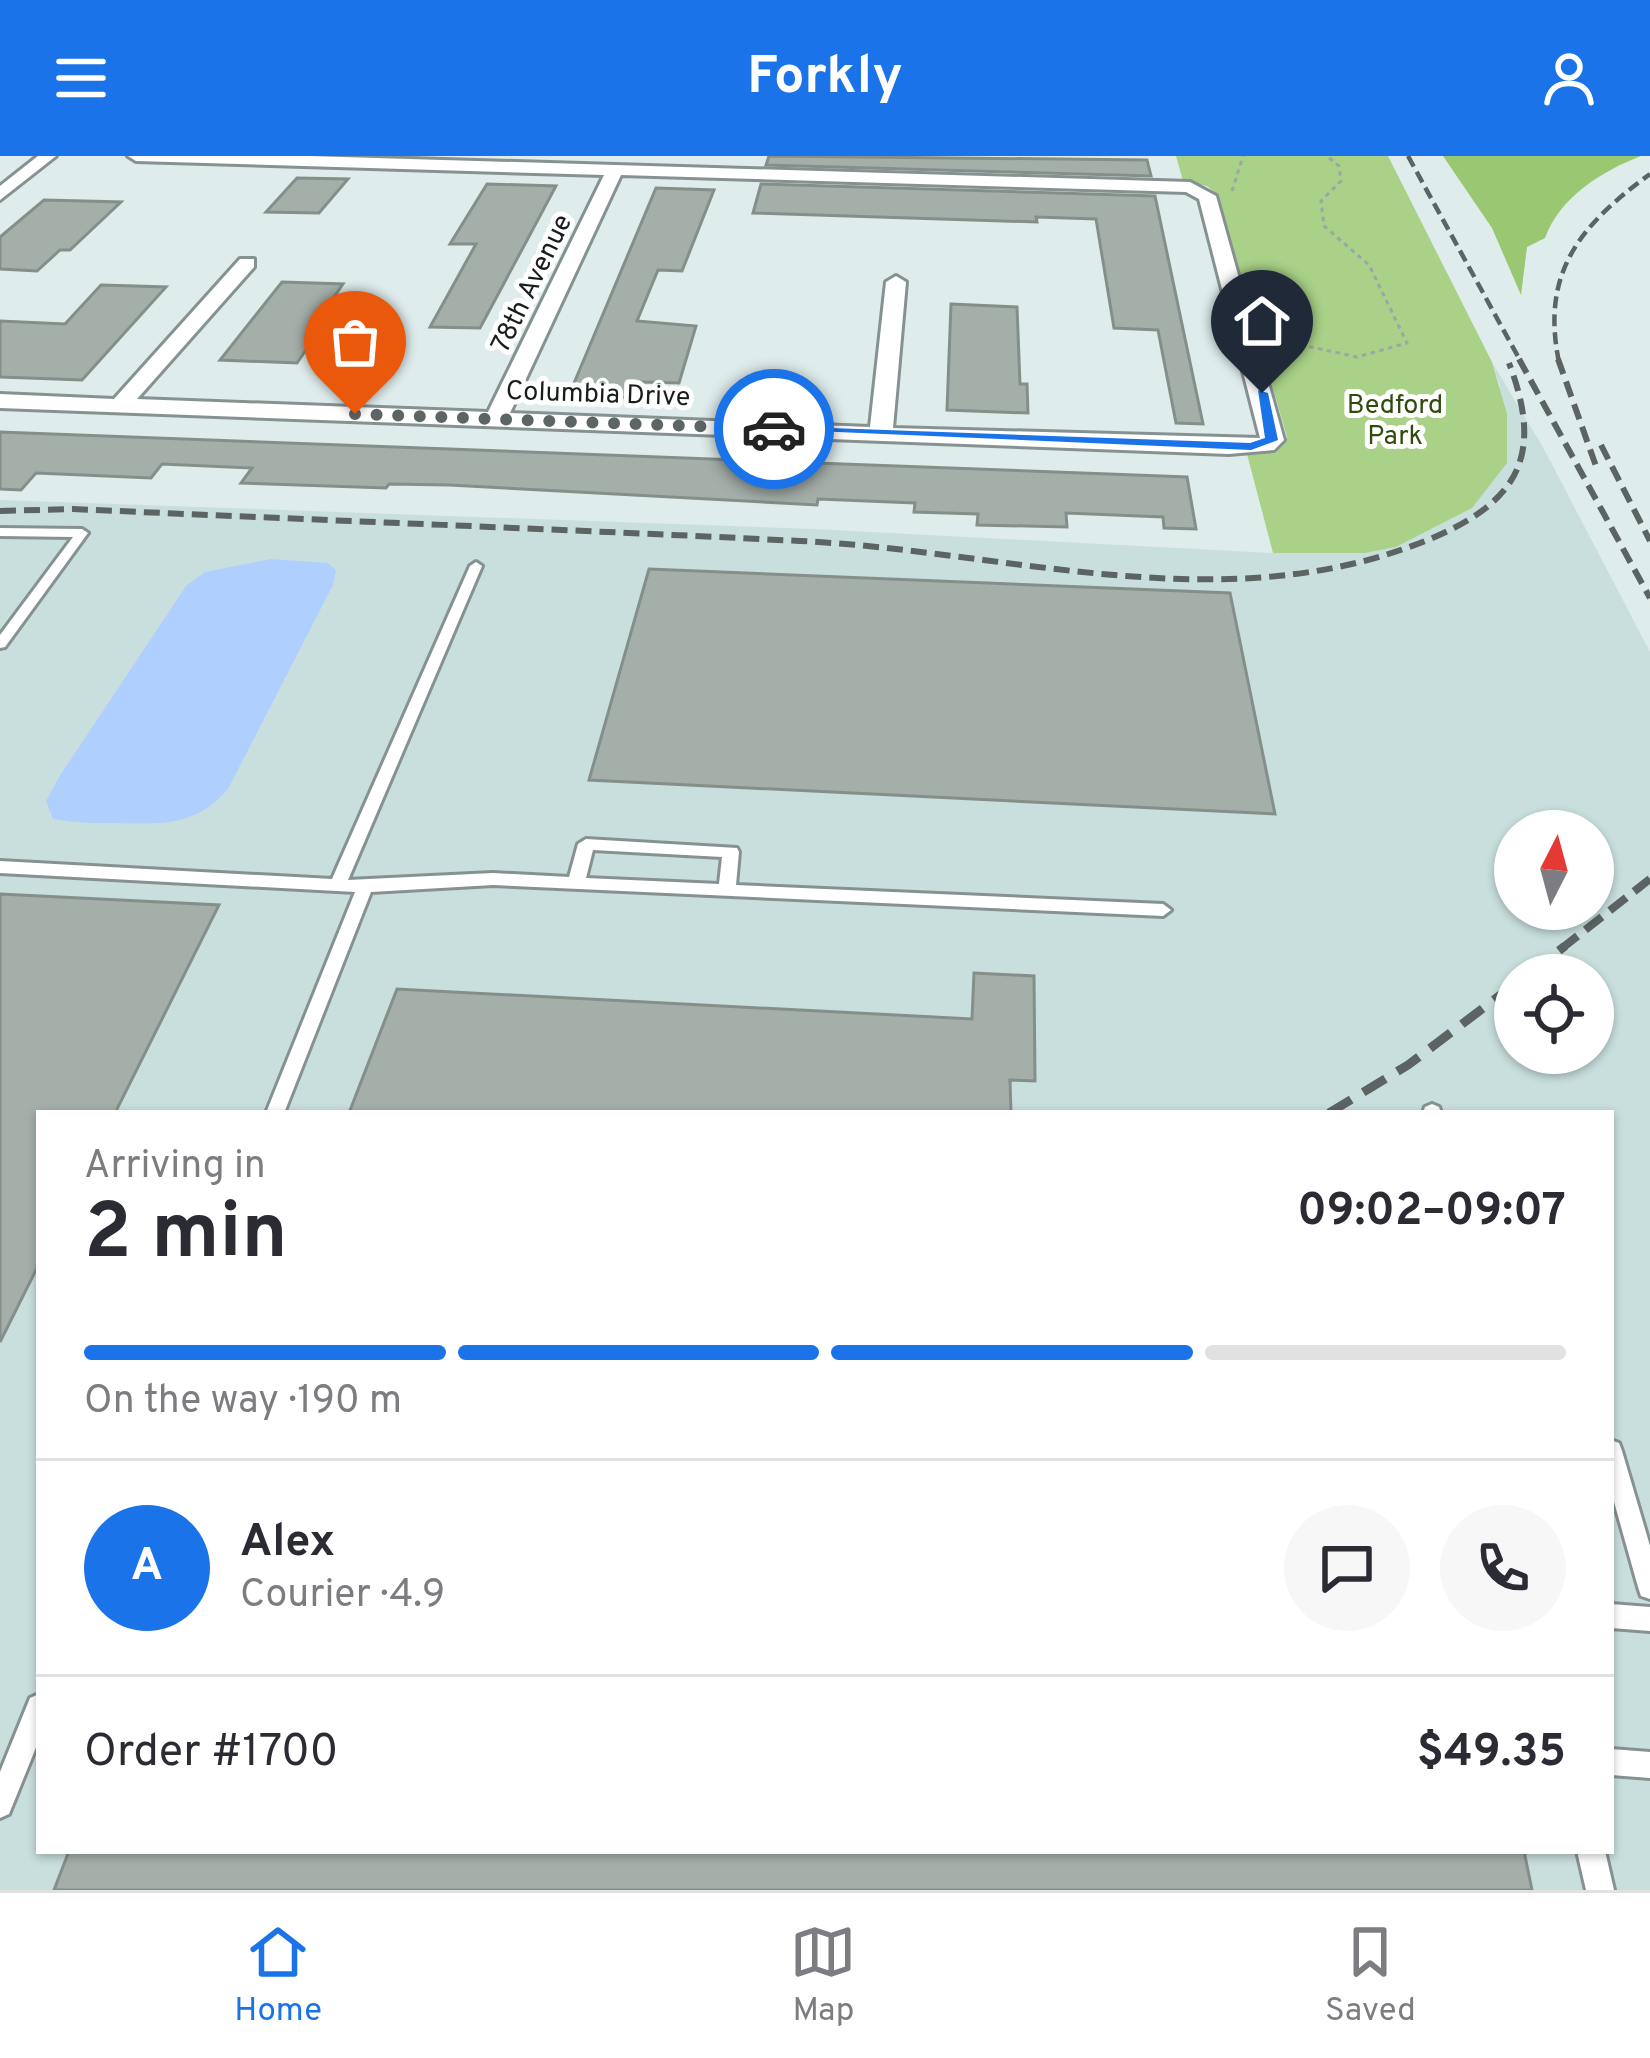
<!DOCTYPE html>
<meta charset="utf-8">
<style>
:root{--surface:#fff;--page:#f7f7f7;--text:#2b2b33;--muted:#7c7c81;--line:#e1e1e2;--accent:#1a73e8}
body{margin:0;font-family:Overpass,sans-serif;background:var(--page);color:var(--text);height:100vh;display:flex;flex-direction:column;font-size:45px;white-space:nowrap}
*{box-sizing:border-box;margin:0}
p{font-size:39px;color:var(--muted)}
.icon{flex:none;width:66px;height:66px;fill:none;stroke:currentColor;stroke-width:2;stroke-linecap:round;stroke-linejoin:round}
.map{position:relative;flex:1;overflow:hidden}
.panel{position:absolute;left:36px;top:954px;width:1578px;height:744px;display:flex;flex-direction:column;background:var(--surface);border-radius:0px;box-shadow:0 3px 9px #0004}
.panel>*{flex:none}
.needle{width:78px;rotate:6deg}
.tools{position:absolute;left:1494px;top:654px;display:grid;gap:24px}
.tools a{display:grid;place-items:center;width:120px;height:120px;border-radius:50%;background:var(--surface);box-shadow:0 3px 9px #0004;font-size:60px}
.pin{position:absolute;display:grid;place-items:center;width:102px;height:102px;color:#fff;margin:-123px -51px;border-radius:50% 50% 50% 0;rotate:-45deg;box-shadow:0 0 12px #0007}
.pin .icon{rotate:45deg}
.courier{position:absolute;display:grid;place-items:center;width:120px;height:120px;margin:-60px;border:9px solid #1a73e8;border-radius:50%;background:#fff;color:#222;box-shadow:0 3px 15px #0007}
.headline em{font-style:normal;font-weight:700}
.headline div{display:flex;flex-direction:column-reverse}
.headline{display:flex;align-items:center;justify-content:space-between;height:204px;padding:0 48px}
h1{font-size:78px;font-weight:700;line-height:90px}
.bar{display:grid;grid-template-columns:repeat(4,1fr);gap:18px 12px;align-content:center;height:144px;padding:0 48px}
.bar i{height:15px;border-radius:9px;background:var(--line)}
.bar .selected{background:var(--accent)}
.bar p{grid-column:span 4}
.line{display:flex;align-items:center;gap:30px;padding:0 48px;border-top:3px solid var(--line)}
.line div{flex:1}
.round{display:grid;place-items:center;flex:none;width:126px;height:126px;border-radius:63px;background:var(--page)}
header{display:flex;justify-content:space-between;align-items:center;height:156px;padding:0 48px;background:var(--accent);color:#fff;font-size:54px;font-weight:700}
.menu{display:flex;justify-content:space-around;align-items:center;height:168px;border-top:3px solid var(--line);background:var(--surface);font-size:33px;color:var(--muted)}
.menu a{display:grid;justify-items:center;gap:6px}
.menu .selected{color:var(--accent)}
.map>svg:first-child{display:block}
.built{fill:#c8dfde;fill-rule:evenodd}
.green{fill:#a9d187}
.forest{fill:#9ac771}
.water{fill:#afd0ff}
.building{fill:#a5afaa;stroke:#858f8a;stroke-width:3}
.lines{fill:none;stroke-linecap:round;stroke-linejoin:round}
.service-casing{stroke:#869291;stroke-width:6}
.minor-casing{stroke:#869291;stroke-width:6}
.path{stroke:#9ca6a6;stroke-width:3;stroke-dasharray:4.5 4.5;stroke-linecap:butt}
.service{fill:#fff;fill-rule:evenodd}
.minor{fill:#fff;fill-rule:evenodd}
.rail-far3{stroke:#5c6363;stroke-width:4.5;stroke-dasharray:12 6;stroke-linecap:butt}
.rail-far2{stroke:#5c6363;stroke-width:6;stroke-dasharray:16 8;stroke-linecap:butt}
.rail-far1{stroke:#5c6363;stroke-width:8;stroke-dasharray:21 10;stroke-linecap:butt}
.rail{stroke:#5c6363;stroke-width:9;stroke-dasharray:26 14;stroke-linecap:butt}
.route{fill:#1a73e8}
.done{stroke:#5d6564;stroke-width:12;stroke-dasharray:0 21.6}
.labels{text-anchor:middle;stroke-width:10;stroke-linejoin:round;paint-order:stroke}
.far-street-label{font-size:27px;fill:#181c1c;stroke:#fff}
.far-park-label{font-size:27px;fill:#2f4b0e;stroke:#fff}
</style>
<header><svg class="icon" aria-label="menu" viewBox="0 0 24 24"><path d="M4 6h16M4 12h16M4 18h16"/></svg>Forkly<svg class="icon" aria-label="person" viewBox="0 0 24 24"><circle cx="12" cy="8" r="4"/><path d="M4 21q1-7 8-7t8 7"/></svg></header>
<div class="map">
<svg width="1650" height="1734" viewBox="0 0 1650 1734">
<rect width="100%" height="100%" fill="#deeceb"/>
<path class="built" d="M1492,206L1544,293L1650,496V1734H0V344L814,373L1273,397H1365L1396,391L1472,352L1500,230ZM1515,675H1593V753H1515ZM1515,819H1593V897H1515ZM39,957H1611V1695H39Z"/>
<path class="green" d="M1176,0H1388L1492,206L1507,258V307L1472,352L1396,391L1365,397H1273L1247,298L1277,292L1287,281L1217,38L1207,30L1183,25Z"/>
<path class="forest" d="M1443,0H1641C1602,15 1560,41 1545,82L1527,91L1521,139L1492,72Z"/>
<path class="water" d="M271,403L328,407L336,414L333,429L228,633C194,672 160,668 112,667C91,667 74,667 53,663L46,645L59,621L186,430L205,416Z"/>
<path class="building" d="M769,0L1147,4L1151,20L766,9Z
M297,22L348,23L319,57L266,56Z
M487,28L556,30L480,172L430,171L476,88H450Z
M761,28L1155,40L1203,268L1176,267L1158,174L1114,172L1096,63L1036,61L1037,66L753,57Z
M656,32L714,34L682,115L658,114L637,165L696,170L679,227L642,226L637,242L569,239Z
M44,44L121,46L70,94H60L37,115L0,113V81Z
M282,126L343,128L306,181H315L297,207L220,204Z
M101,129L166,131L82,224L0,221V165L65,168Z
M951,148L1017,151L1020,228H1027L1028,257L947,254Z
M0,276L1187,321L1196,373L1164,372L1163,361L1066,357L1067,371L977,369L978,358L914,356L915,347L818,343L817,349L449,329L389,328L386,332L241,327L252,312L162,308L151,322L36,317L21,334L0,333Z
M649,413L1230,437L1275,658L589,624Z
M0,738L219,749L115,957H39V1108L0,1186Z
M974,817L1034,820L1035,925L1010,924L1011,957H349L397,833L972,863Z
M69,1695H1524L1532,1734H54Z"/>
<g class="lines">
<defs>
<path id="service" d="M0,372L82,373L88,377L5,491L0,492V479L73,381L0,380Z
M476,406L482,410L348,724L493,717L569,721L578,688L586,683L737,692L739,696L736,729L1163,748L1171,754L1163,760L493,729L371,736L284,957H266L355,736L0,717V705L332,723L470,410ZM593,694L722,701L719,728L586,722Z
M1432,948L1439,951L1441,957H1423L1425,951Z
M1611,1284L1619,1287L1622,1295L1650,1390V1443L1641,1440L1638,1431L1611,1335Z
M1611,1448L1650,1451V1475L1611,1472Z
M39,1538V1584L9,1658L0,1662V1616L30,1542Z
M1611,1593L1650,1596V1622L1611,1619Z
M1577,1695H1605L1614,1734H1586Z"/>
<path id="minor" d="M38,0H56L0,44V30Z
M128,0H309L1190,26L1216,40L1284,284L1274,294L1229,298L0,252V238L114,243L240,103H254V111L137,243L488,256L604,19L136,5ZM621,19L1186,36L1199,43L1260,282L893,272L906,126L896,120L886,126L870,271L510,257Z"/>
</defs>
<use href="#service" class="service-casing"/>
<use href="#minor" class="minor-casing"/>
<path class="path" d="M1232,35L1243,0
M1258,134L1269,145L1266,157
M1274,183L1357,201L1407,187L1369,109L1324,70L1321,45L1341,25L1339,10L1327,0"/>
<use href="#service" class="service"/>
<use href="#minor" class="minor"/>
<path class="rail-far3" d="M1408,0L1521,206
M1559,206C1540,115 1582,68 1650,18"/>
<path class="rail-far2" d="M1519,203L1650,442
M1558,203L1597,313
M1601,289L1650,385
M0,355L73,353C315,364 558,373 800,385C1013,395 1231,469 1437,380C1523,342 1542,294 1509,207"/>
<path class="rail-far1" d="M1561,793L1650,723"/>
<path class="rail" d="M1527,819L1565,790
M1329,957L1408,909L1515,828"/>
</g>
<path class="route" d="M1258,234L1268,237L1278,284L1251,294L768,273L774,270L1250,287L1265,282Z"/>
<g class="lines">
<path class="done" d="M355,258L774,273"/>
</g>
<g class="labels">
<g class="far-street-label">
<text transform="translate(531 127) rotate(-64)" y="9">78th Avenue</text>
<text transform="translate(598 237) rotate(2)" y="9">Columbia Drive</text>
</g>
<g class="far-park-label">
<text x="1395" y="257">Bedford<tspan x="1395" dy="31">Park</tspan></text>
</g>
</g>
</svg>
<div class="tools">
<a><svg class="needle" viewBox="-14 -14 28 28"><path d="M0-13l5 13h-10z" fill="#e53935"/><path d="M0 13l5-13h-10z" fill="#7c7c81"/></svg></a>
<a><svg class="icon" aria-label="locate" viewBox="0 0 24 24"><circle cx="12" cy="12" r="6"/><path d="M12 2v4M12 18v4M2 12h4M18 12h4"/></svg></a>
</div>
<div class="pin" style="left:355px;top:258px;background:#ea580c"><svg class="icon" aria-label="bag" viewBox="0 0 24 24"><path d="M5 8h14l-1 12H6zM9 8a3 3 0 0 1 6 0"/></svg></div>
<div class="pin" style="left:1262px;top:237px;background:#1f2937"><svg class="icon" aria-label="home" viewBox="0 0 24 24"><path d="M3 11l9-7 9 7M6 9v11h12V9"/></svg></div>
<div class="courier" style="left:774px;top:273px"><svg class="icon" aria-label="car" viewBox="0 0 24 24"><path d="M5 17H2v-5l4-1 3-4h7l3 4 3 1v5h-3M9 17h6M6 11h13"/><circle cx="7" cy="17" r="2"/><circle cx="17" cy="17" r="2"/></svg></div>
<section class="panel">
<div class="headline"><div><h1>2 min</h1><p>Arriving in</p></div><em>09:02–09:07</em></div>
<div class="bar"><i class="selected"></i><i class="selected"></i><i class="selected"></i><i></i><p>On the way · 190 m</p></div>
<div class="line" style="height:216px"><b class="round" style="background:var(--accent);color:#fff">A</b><div><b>Alex</b><p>Courier · 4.9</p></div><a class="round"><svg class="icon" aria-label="chat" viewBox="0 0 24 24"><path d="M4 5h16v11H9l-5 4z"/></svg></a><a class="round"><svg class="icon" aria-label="phone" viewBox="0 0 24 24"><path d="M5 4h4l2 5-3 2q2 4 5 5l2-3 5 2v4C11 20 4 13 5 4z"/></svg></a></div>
<div class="line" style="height:156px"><div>Order #1700</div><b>$49.35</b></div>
</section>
</div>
<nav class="menu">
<a class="selected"><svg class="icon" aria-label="home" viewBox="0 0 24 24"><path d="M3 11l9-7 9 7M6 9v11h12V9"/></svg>Home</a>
<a><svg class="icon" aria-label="map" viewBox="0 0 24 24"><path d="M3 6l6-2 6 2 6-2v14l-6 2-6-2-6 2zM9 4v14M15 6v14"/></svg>Map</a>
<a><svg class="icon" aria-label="saved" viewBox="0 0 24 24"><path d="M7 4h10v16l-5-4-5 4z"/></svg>Saved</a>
</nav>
